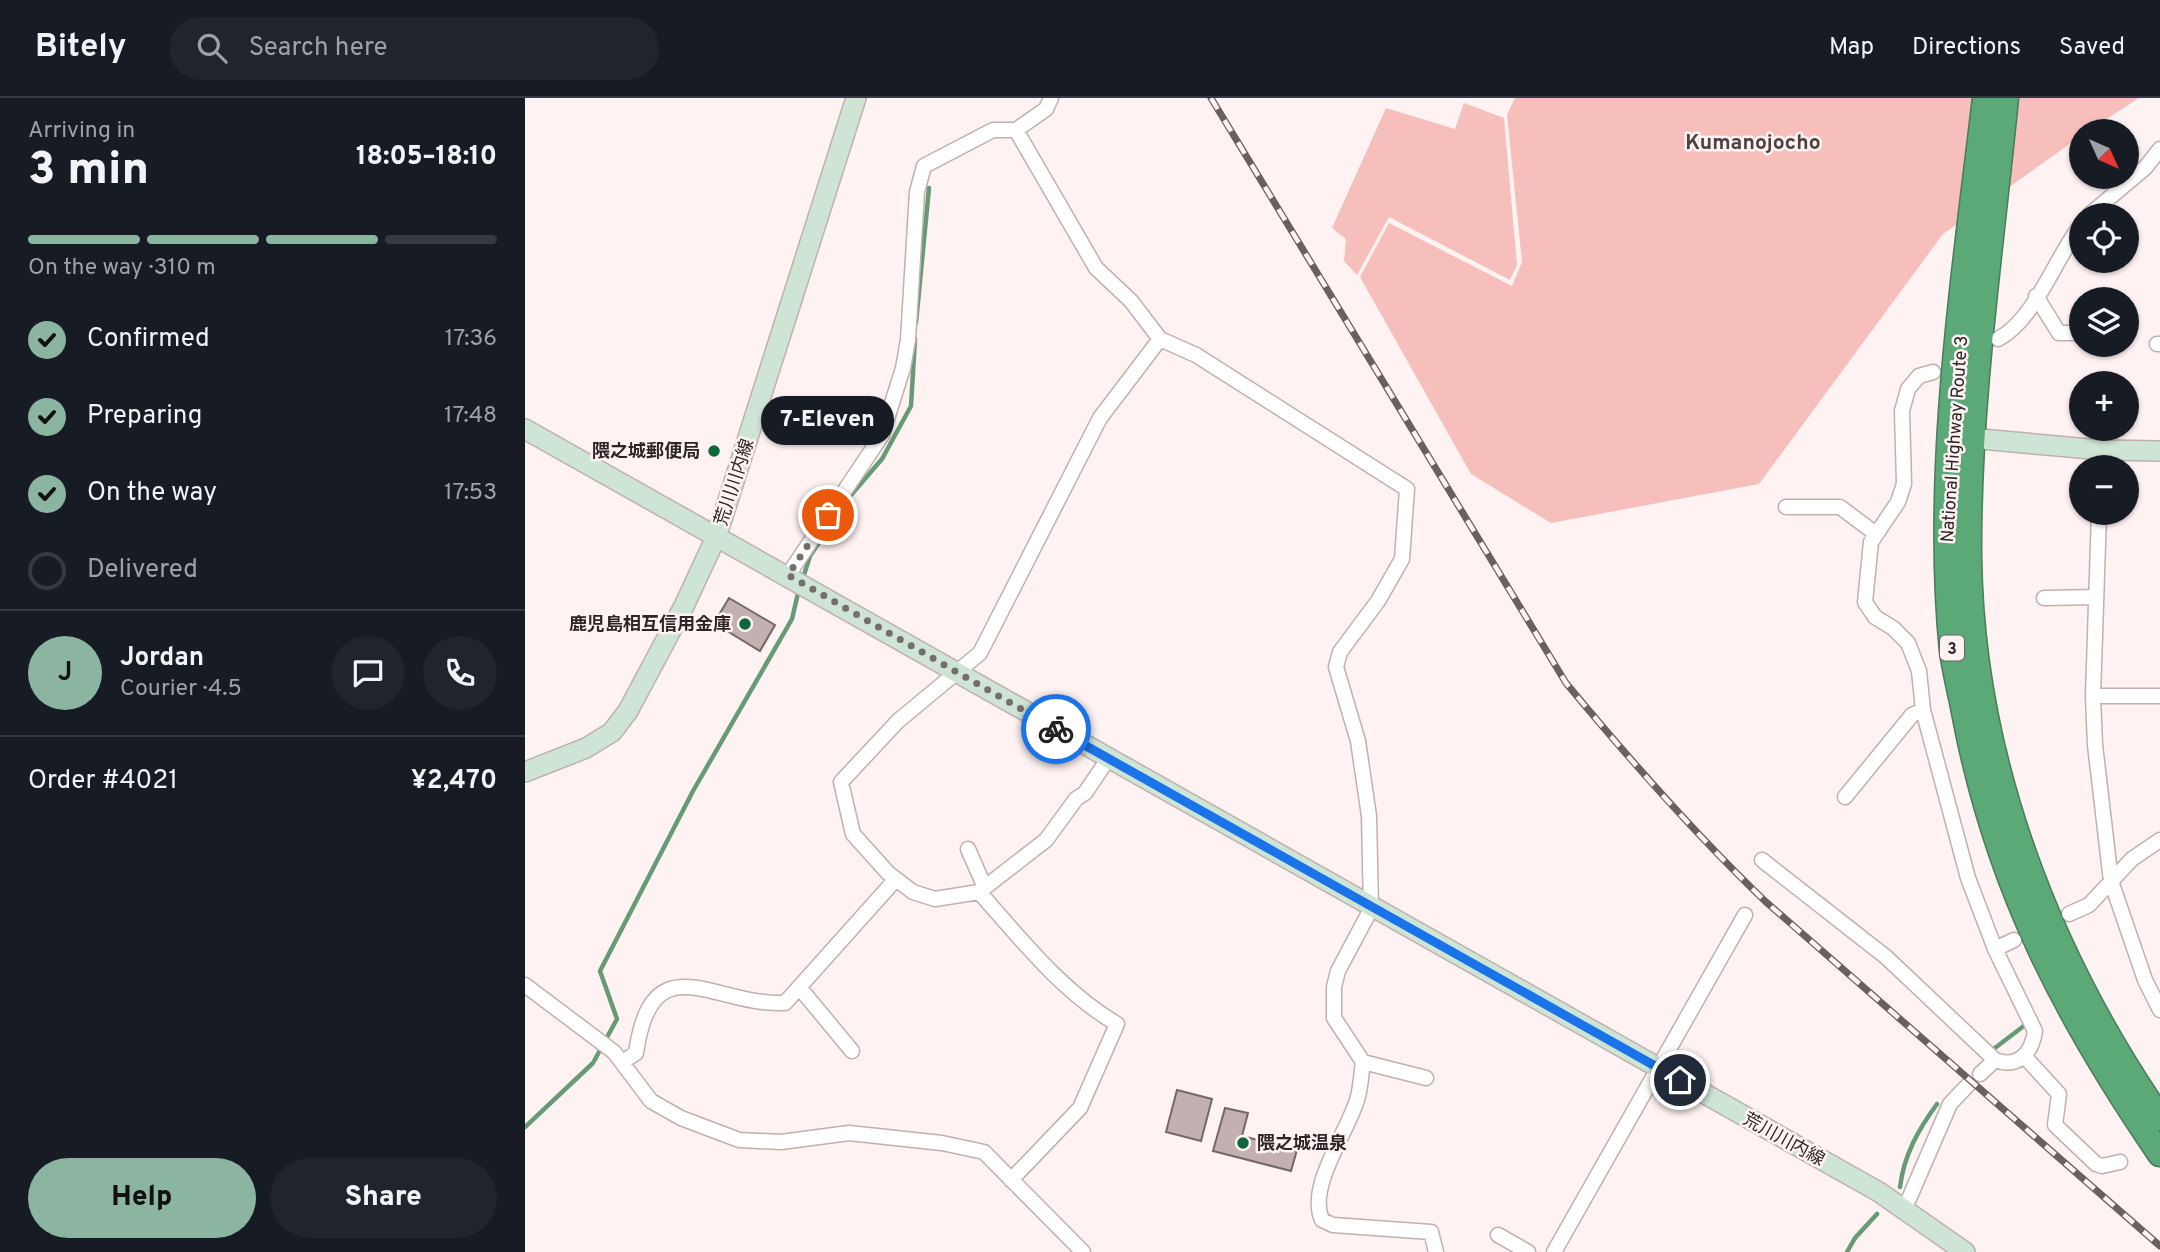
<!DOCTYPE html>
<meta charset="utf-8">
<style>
:root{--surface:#171b24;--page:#20242c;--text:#f1f3f6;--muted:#9ea1a6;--line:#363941;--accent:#8bb4a1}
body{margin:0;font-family:Overpass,"Noto Sans JP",sans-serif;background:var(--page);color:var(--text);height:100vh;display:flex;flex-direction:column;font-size:26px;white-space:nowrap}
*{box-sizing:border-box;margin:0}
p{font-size:23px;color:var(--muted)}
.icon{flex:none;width:38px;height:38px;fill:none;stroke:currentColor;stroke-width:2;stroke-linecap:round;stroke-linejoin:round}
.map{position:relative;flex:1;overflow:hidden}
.drawer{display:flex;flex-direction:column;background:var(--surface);width:525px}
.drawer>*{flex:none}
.needle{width:46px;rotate:135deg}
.fabs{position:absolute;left:1544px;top:21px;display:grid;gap:14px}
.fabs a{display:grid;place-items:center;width:70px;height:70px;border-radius:50%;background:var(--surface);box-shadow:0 2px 5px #0004;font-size:35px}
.pin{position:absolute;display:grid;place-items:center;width:60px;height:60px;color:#fff;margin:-30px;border:4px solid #fff;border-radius:50%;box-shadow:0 2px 7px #0007}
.courier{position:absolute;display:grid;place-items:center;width:70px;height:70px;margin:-35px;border:5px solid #1a73e8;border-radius:50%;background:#fff;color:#222;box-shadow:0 2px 9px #0007}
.bubble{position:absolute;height:49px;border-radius:24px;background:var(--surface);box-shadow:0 2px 5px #0004;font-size:23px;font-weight:800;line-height:49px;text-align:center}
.headline em{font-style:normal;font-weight:800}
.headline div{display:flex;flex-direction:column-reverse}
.headline{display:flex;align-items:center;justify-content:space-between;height:119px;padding:0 28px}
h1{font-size:46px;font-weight:800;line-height:52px}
.bar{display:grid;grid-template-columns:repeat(4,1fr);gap:10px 7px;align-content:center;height:84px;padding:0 28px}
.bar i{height:9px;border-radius:5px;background:var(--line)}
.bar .on{background:var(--accent)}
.bar p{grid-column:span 4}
.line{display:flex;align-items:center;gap:18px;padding:0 28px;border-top:2px solid var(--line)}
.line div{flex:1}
.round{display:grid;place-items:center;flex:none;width:74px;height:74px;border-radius:37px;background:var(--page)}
ol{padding:0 28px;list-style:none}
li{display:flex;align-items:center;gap:21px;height:77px}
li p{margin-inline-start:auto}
li .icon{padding:7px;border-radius:50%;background:var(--accent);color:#111;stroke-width:4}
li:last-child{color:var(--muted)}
li i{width:38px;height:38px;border:4px solid var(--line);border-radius:50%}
.cta{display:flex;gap:14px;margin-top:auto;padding:14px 28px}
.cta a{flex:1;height:80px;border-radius:42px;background:var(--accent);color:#111;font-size:28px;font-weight:800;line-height:80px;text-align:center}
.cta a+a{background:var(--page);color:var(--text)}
header{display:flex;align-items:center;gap:42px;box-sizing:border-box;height:98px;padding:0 35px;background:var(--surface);border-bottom:2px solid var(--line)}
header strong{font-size:33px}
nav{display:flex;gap:38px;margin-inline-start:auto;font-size:24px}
.search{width:490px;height:63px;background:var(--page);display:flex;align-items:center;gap:18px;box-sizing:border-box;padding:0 24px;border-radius:38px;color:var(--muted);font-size:26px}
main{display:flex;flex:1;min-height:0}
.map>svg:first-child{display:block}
.green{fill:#f6bfbc}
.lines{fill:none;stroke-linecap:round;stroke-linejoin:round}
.stream{stroke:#679a77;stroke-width:4.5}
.building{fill:#c2b1b0;stroke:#766766;stroke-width:2}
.street-casing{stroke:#c0b0af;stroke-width:17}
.secondary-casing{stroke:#c0b0af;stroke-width:22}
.highway-casing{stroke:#4a7b5b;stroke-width:27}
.street{stroke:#fff;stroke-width:14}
.secondary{stroke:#cee5d6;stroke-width:19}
.highway{stroke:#5aa977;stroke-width:24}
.rail-casing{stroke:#696160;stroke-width:7}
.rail{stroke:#fef3f2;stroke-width:4.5;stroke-dasharray:13;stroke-linecap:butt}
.done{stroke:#766e6d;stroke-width:7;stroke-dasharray:0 12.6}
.route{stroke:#1a73e8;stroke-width:9}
.poi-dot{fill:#0e683a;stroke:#fef3f2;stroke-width:2.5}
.labels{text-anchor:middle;stroke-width:5;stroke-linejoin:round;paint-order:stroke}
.shield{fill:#fef3f2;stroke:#6c6463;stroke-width:2}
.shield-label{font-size:16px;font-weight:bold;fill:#2d2626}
.street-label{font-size:18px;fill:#2d2626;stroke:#fef3f2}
.poi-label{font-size:18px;font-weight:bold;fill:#2d2626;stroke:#fef3f2;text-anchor:end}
.quarter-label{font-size:21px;font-weight:bold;fill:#4e4140;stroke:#fef3f2}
</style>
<header>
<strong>Bitely</strong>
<div class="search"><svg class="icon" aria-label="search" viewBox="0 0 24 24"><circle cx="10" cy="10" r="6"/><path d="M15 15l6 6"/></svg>Search here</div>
<nav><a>Map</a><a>Directions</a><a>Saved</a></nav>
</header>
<main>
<section class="drawer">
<div class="headline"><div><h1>3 min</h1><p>Arriving in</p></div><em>18:05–18:10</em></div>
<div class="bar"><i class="on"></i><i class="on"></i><i class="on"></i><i></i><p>On the way · 310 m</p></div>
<ol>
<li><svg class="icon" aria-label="check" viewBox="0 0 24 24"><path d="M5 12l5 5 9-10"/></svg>Confirmed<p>17:36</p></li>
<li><svg class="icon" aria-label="check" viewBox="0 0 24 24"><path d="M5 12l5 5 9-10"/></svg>Preparing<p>17:48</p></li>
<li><svg class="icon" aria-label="check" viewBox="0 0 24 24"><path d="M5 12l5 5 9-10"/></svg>On the way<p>17:53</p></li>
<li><i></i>Delivered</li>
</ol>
<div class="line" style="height:126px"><b class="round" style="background:var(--accent);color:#111">J</b><div><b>Jordan</b><p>Courier · 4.5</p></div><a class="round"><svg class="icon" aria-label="chat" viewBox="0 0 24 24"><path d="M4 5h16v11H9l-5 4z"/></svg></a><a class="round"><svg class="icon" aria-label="phone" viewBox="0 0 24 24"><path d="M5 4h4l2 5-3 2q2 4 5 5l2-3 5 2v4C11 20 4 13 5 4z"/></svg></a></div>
<div class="line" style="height:91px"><div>Order #4021</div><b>¥2,470</b></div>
<div class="cta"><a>Help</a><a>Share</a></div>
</section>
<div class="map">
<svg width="1635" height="1154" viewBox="0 0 1635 1154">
<rect width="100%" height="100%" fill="#fef3f2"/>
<path class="green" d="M990,0H1614L1563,33H1556V38L1418,136L1234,386L1026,425L946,376L835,179L864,125L987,188L997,164L982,17Z
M939,5L979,20L992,167L985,182L864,119L832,177L819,163L821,141L807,130L861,10L930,31Z"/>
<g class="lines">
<path class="stream" d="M391,225L404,90
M320,404L357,361L386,308L390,241
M278,480L285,458L310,420
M1466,953L1500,927
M0,1029L68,965L92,921L75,873L168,693L267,521L274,491
M1375,1089C1379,1057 1393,1032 1412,1006
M1322,1154L1330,1140L1352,1116"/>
</g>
<path class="building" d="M204,500L250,527L235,553L189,525Z
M652,992L687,1001L676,1043L641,1034Z
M700,1010L723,1015L717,1038L772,1052L766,1073L688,1053Z"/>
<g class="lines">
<defs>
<path id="street" d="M491,32L571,170L606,203L635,241L671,257L882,391L877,461L853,503L815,554L811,569L833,643L844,718L846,811L813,873L809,889V920L838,964C836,976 836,990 832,1002C822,1035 782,1089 797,1122L808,1127L906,1134L911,1154
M1564,117L1620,70L1635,51
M1511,198L1534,235H1556
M1473,241C1510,222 1530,160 1556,127
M1632,246H1635
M1575,369L1576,352
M1261,409H1315L1351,436
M1574,415L1568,598L1570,647L1586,783L1620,882L1635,912
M263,477L357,337L378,270L383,242L392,94L399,68L468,32H491L521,11L526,0
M1519,500L1571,499
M1568,598H1635
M583,661L560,695L551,701L521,742L454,794L410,801L388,794L363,775L328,736L316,684L373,623L455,555L575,320L635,241
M1320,699L1387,617L1398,612
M443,751L460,790
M1237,762L1361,859L1470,962C1494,971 1507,954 1510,933L1470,851L1443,780L1398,612L1394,573L1383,545L1368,530L1350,519L1340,504L1346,444L1373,404L1379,386L1377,313L1383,291L1394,278L1408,274
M454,794C496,841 537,894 592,926L555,1010L486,1082
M1544,816L1564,807L1607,761L1635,742
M1470,851L1489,842
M0,887L89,954L126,1003L156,1020L214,1042L256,1044L324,1035L417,1045L459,1054L558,1154
M274,889L327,953
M1500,959L1534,996L1530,1027L1571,1066L1577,1068L1595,1064
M99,963L111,955C127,843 188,908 260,905L371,781
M838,964L901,980
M1455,976L1470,962
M1380,1110L1425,1006L1443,987
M973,1137L1003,1154
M1029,1154L1220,817"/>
<path id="secondary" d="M0,331L1354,1094L1440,1154
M1434,339L1576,352L1635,353
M0,674L61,650L87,634L103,613L159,508L192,437L331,0"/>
<path id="highway" d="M1460,0C1439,179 1409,374 1427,553C1430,575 1436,597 1440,619C1472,786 1539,916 1635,1056
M1481,0C1466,152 1443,305 1444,457C1446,659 1522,856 1635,1020"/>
</defs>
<use href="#street" class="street-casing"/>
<use href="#secondary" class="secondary-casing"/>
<use href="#highway" class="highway-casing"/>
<use href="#street" class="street"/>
<use href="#secondary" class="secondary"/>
<use href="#highway" class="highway"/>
<defs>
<path id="rail" d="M686,0L1041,585C1104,661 1169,735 1241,804L1635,1148"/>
</defs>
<use href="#rail" class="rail-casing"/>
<use href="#rail" class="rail"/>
</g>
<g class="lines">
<path class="done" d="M303,417L263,477L531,631"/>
<path class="route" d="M531,631L1155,982"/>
</g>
<g class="poi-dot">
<circle cx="189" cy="353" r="7"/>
<circle cx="220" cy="526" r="7"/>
<circle cx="718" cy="1045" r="7"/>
</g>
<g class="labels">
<rect class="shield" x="1415" y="537.5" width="24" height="25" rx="5"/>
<g class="shield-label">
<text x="1427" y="556">3</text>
</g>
<g class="street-label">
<text transform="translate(1429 341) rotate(-86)" y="6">National Highway Route 3</text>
<text transform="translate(209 384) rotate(-72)" y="6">荒川川内線</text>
<text transform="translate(1259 1041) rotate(29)" y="6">荒川川内線</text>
</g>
<g class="poi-label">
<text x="175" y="359">隈之城郵便局</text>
<text x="206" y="532">鹿児島相互信用金庫</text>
<text x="732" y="1051" text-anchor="start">隈之城温泉</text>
</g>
<g class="quarter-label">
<text x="1228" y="51">Kumanojocho</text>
</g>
</g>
</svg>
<div class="fabs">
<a><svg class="needle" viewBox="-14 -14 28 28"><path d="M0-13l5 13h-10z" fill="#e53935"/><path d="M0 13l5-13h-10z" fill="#9ea1a6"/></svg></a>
<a><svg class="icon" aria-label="locate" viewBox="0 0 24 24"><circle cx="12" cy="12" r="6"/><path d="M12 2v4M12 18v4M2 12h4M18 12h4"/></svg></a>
<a><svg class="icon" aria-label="layers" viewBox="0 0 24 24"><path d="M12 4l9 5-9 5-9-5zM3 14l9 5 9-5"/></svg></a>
<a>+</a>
<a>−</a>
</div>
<div class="pin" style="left:303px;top:417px;background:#ea580c"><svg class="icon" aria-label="bag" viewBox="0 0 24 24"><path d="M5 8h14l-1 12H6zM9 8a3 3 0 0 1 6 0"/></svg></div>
<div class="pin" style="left:1155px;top:982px;background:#1f2937"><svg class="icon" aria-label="home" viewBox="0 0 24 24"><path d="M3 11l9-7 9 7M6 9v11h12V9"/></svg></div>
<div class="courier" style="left:531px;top:631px"><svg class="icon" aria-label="bike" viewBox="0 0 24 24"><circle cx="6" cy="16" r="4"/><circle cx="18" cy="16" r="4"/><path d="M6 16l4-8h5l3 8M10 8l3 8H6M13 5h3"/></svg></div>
<div class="bubble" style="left:236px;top:298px;width:133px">7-Eleven</div>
</div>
</main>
